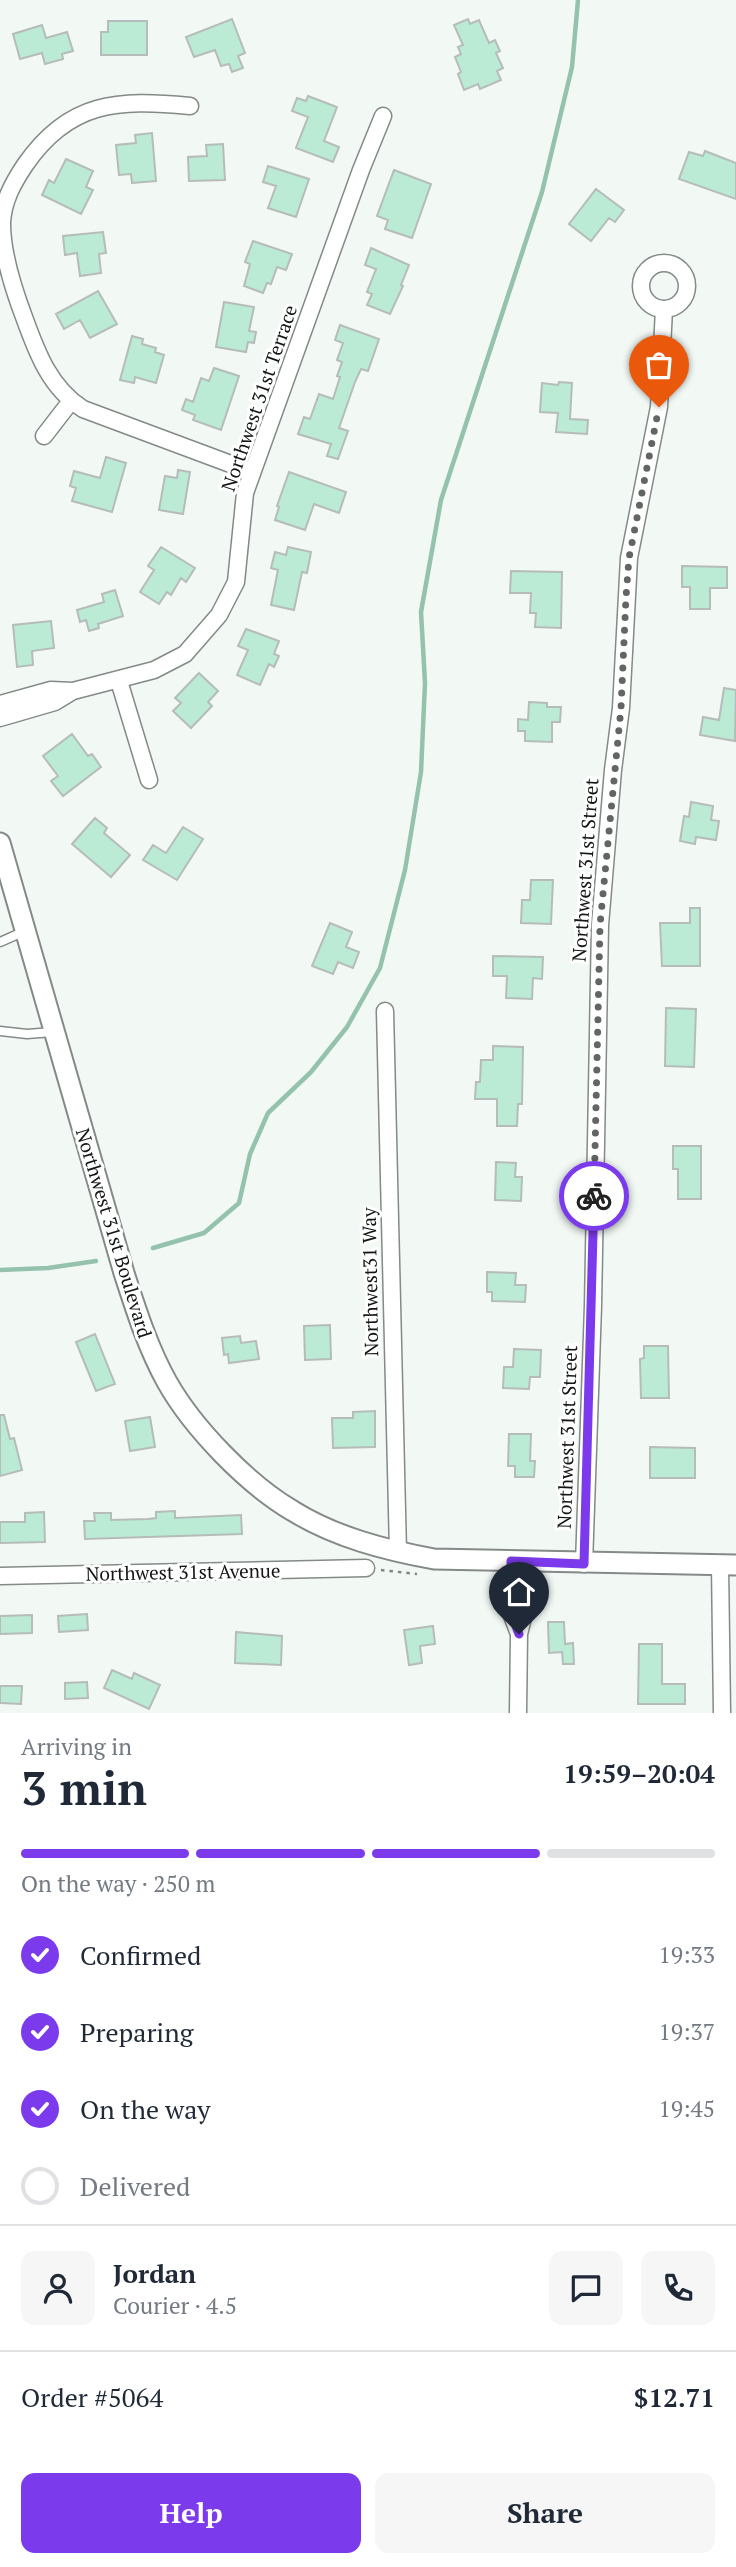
<!DOCTYPE html>
<meta charset="utf-8">
<style>
:root{--surface:#fff;--page:#f6f6f7;--text:#1f2937;--muted:#747a83;--line:#e0e1e3;--accent:#7c3aed}
body{margin:0;font-family:"PT Serif",serif;background:var(--page);color:var(--text);height:100vh;display:flex;flex-direction:column;font-size:26px;white-space:nowrap}
*{box-sizing:border-box;margin:0}
p{font-size:23px;color:var(--muted)}
.icon{flex:none;width:38px;height:38px;fill:none;stroke:currentColor;stroke-width:2;stroke-linecap:round;stroke-linejoin:round}
.map{position:relative;height:1713px;overflow:hidden}
.panel{display:flex;flex-direction:column;background:var(--surface);flex:1}
.panel>*{flex:none}
.pin{position:absolute;display:grid;place-items:center;width:60px;height:60px;color:#fff;margin:-72px -30px;border-radius:50% 50% 50% 0;rotate:-45deg;box-shadow:0 0 7px #0007}
.pin .icon{rotate:45deg}
.courier{position:absolute;display:grid;place-items:center;width:70px;height:70px;margin:-35px;border:5px solid #7c3aed;border-radius:50%;background:#fff;color:#222;box-shadow:0 2px 9px #0007}
.head em{font-style:normal;font-weight:700}
.head div{display:flex;flex-direction:column-reverse}
.head{display:flex;align-items:center;justify-content:space-between;height:119px;padding:0 21px}
h1{font-size:46px;font-weight:700;line-height:52px}
.bar{display:grid;grid-template-columns:repeat(4,1fr);gap:10px 7px;align-content:center;height:84px;padding:0 21px}
.bar i{height:9px;border-radius:5px;background:var(--line)}
.bar .current{background:var(--accent)}
.bar p{grid-column:span 4}
.line{display:flex;align-items:center;gap:18px;padding:0 21px;border-top:2px solid var(--line)}
.line div{flex:1}
.round{display:grid;place-items:center;flex:none;width:74px;height:74px;border-radius:14px;background:var(--page)}
ol{padding:0 21px;list-style:none}
li{display:flex;align-items:center;gap:21px;height:77px}
li p{margin-inline-start:auto}
li .icon{padding:7px;border-radius:50%;background:var(--accent);color:#fff;stroke-width:4}
li:last-child{color:var(--muted)}
li i{width:38px;height:38px;border:4px solid var(--line);border-radius:50%}
.primary-button{display:flex;gap:14px;margin-top:auto;padding:14px 21px}
.primary-button a{flex:1;height:80px;border-radius:14px;background:var(--accent);color:#fff;font-size:28px;font-weight:700;line-height:80px;text-align:center}
.primary-button a+a{background:var(--page);color:var(--text)}
.map>svg:first-child{display:block}
.lines{fill:none;stroke-linecap:round;stroke-linejoin:round}
.stream{stroke:#94c2ac;stroke-width:4.5}
.building{fill:#bbebd4;stroke:#b5bcb9;stroke-width:2}
.service-casing{stroke:#838a87;stroke-width:11}
.minor-casing{stroke:#838a87;stroke-width:19}
.tertiary-casing{stroke:#838a87;stroke-width:23}
.path{stroke:#818683;stroke-width:2.5;stroke-dasharray:3.5 5;stroke-linecap:butt}
.service{stroke:#fff;stroke-width:8}
.minor{stroke:#fff;stroke-width:16}
.tertiary{stroke:#fff;stroke-width:19}
.done{stroke:#616563;stroke-width:7;stroke-dasharray:0 12.6}
.route{stroke:#7c3aed;stroke-width:9}
.labels{text-anchor:middle;stroke-width:6;stroke-linejoin:round;paint-order:stroke}
.street-label{font-size:19px;fill:#131614;stroke:#fff}
</style>
<div class="map">
<svg width="736" height="1713" viewBox="0 0 736 1713">
<rect width="100%" height="100%" fill="#f2f9f5"/>
<g class="lines">
<path class="stream" d="M153,1248L204,1233L239,1203L250,1154L268,1113L311,1072L347,1027L380,968L405,870L421,772L425,683L421,612L441,500L542,192L572,67L578,0
M0,1270L48,1268L96,1261"/>
</g>
<path class="building" d="M232,19L245,53L238,56L243,68L232,72L229,64L221,66L215,50L194,57L186,37Z
M468,19L470,24L479,20L489,43L495,40L500,51L496,53L503,68L497,71L501,80L480,89L478,84L464,90L458,74L461,72L455,57L461,54L458,47L463,45L454,25Z
M108,21H147V55H101V32H108Z
M42,25L46,38L67,32L73,51L62,54L63,59L45,64L42,53L20,59L13,34Z
M308,96L337,107L324,141L339,147L333,162L296,148L308,117L292,111L297,98L306,101Z
M152,133L156,181L132,183L131,174L119,175L116,145L136,143L135,135Z
M223,144L225,180L189,181L188,157L207,156L206,145Z
M705,151L736,163V199L679,179L689,152L703,156Z
M66,159L93,171L86,187L93,190L81,214L42,195L49,180L54,183Z
M268,166L309,179L296,217L268,208L276,186L263,182Z
M394,170L431,184L412,238L385,229L388,220L377,216Z
M596,189L624,210L615,222L609,218L591,241L569,224Z
M103,232L106,253L99,254L101,273L80,276L77,253L65,255L63,236Z
M253,241L292,254L286,270L277,267L271,284L267,283L263,293L244,286L250,264L245,262Z
M371,248L409,265L401,285L403,286L390,314L367,305L372,294L367,292L376,269L365,265Z
M98,291L117,324L90,338L80,320L64,329L56,314Z
M224,302L254,307L249,331L256,332L254,343L248,342L246,352L216,347Z
M340,325L379,339L368,371L361,369L355,382L339,428L348,431L338,459L327,456L331,444L298,434L304,417L310,419L319,394L333,399L340,377L337,376L342,362L337,360L343,343L335,340Z
M132,336L143,339L142,344L156,348L155,352L164,355L156,383L135,377L134,383L120,380Z
M214,368L239,376L221,430L193,420L195,415L182,410L186,399L193,402L201,378L209,381Z
M559,382L572,383L570,419L588,420L587,434L556,432L558,413L540,412L542,383L558,385Z
M106,457L126,463L112,512L72,501L76,488L70,486L74,471L100,478Z
M178,470L190,472L183,514L159,510L165,476L177,478Z
M289,472L346,492L339,513L314,504L305,530L275,520L279,507L277,506Z
M161,547L195,568L186,582L181,578L171,595L167,592L159,604L140,592L154,570L148,566Z
M288,547L311,552L307,573L302,572L294,610L271,605L278,570L271,568L275,552L286,555Z
M682,566L727,567V588H710V609H690V587H682Z
M511,571L562,572L561,628L535,627L536,613H530L531,593H510Z
M115,590L123,616L98,624L99,628L89,631L86,620L80,622L77,610L104,602L102,594Z
M51,621L54,648L32,651L33,665L17,667L13,625Z
M246,629L279,641L274,654L279,656L274,667L269,664L260,685L237,675L248,650L238,646Z
M199,673L218,691L208,702L212,706L191,728L173,711L181,703L175,698Z
M724,688L736,690L735,741L700,735L703,717L719,720Z
M529,702L547,703V707H561L560,722H552V742L525,741V731H518V719L528,720Z
M72,734L88,756L92,754L101,767L63,796L51,781L58,776L43,756Z
M691,802L713,806L711,820L719,821L716,840L696,837L695,844L680,841L684,816L689,817Z
M95,818L107,828L104,833L130,855L111,877L72,844Z
M183,827L203,839L177,880L143,860L153,845L166,853Z
M531,880H553L551,924L521,923L522,900H530Z
M690,908H700V966H662L660,923H690Z
M330,923L352,932L346,947L359,952L353,968L338,962L333,974L312,966Z
M493,956L543,957L542,979L533,978L532,999L506,998L507,976H493Z
M666,1008L696,1009L694,1067L665,1066Z
M493,1046L523,1047L522,1104H518L517,1126H497V1099H475L476,1082H480L481,1060H493Z
M673,1146H701V1199H678V1169H673Z
M496,1162L516,1163L515,1177H522L521,1201L495,1200Z
M487,1272L516,1273L515,1285H526L525,1302L492,1301V1292H487Z
M330,1325L331,1359L305,1360L304,1326Z
M95,1334L115,1384L96,1391L76,1342Z
M240,1336L241,1343L256,1341L259,1359L229,1363L228,1354L224,1355L222,1338Z
M644,1346H668L669,1398H641L640,1359L644,1358Z
M514,1349L541,1350L540,1377H530L529,1389L503,1388L504,1367H513Z
M375,1411V1447L333,1448L332,1418H353V1412Z
M0,1415H4L10,1439L14,1438L22,1470L0,1476Z
M150,1417L155,1447L130,1451L125,1421Z
M509,1434H531L530,1461H535L534,1477H515V1466H508Z
M650,1447L695,1448V1478H650Z
M175,1511V1518L241,1515L242,1534L85,1539L84,1521H95L94,1513H111V1520L148,1519L156,1518V1512Z
M44,1512L45,1542L0,1543V1522H25V1513Z
M87,1614L88,1630L59,1632L58,1616Z
M32,1615V1633L0,1634V1616Z
M548,1622H564L565,1644L573,1643L574,1664H563L562,1652L549,1653Z
M433,1626L435,1644L420,1646L422,1663L409,1665L404,1630Z
M236,1632L282,1636L281,1665L235,1663Z
M639,1644H662V1684H685V1704H638Z
M112,1670L132,1679L134,1673L160,1685L149,1709L104,1688Z
M87,1682L88,1698L65,1699V1683Z
M0,1686H22L21,1704L0,1703Z"/>
<g class="lines">
<defs>
<path id="service" d="M0,942L25,931
M0,1031L27,1034L53,1032"/>
<path id="minor" d="M190,106C118,99 69,101 25,165C13,183 3,201 2,223C2,254 13,288 24,317C37,353 50,388 83,409L252,472
M641 286a23 23 0 1 1 46 0a23 23 0 1 1-46 0Z
M44,436L71,401
M119,681L149,780
M0,704L51,690L73,691L154,670L185,654L219,615L236,582L245,493L361,170L383,116
M0,718L55,702L73,691
M385,1011L398,1552
M511,1561V1613L519,1634
M584,1564L593,1306L600,925L613,770L621,708L629,558L659,407L664,309
M720,1564L722,1713
M0,1576L366,1568
M518,1713L519,1634L524,1614L523,1562"/>
<path id="tertiary" d="M0,843L124,1273C136,1310 148,1348 167,1382C193,1428 247,1484 293,1511C335,1537 385,1550 434,1559L736,1565"/>
</defs>
<use href="#service" class="service-casing"/>
<use href="#minor" class="minor-casing"/>
<use href="#tertiary" class="tertiary-casing"/>
<path class="path" d="M381,1570L417,1574"/>
<use href="#service" class="service"/>
<use href="#minor" class="minor"/>
<use href="#tertiary" class="tertiary"/>
</g>
<g class="lines">
<path class="done" d="M594,1196L600,925L621,708L626,597L629,558L659,407"/>
<path class="route" d="M519,1634L511,1613V1561L584,1564L594,1196"/>
</g>
<g class="labels">
<g class="street-label">
<text transform="translate(259 398) rotate(-71)" y="7">Northwest 31st Terrace</text>
<text transform="translate(585 870) rotate(-86)" y="7">Northwest 31st Street</text>
<text transform="translate(114 1233) rotate(73)" y="7">Northwest 31st Boulevard</text>
<text transform="translate(370 1282) rotate(-91)" y="7">Northwest31 Way</text>
<text transform="translate(567 1437) rotate(-88)" y="7">Northwest 31st Street</text>
<text transform="translate(183 1572) rotate(-1)" y="7">Northwest 31st Avenue</text>
</g>
</g>
</svg>
<div class="pin" style="left:659px;top:407px;background:#ea580c"><svg class="icon" aria-label="bag" viewBox="0 0 24 24"><path d="M5 8h14l-1 12H6zM9 8a3 3 0 0 1 6 0"/></svg></div>
<div class="pin" style="left:519px;top:1634px;background:#1f2937"><svg class="icon" aria-label="home" viewBox="0 0 24 24"><path d="M3 11l9-7 9 7M6 9v11h12V9"/></svg></div>
<div class="courier" style="left:594px;top:1196px"><svg class="icon" aria-label="bike" viewBox="0 0 24 24"><circle cx="6" cy="16" r="4"/><circle cx="18" cy="16" r="4"/><path d="M6 16l4-8h5l3 8M10 8l3 8H6M13 5h3"/></svg></div>
</div>
<section class="panel">
<div class="head"><div><h1>3 min</h1><p>Arriving in</p></div><em>19:59–20:04</em></div>
<div class="bar"><i class="current"></i><i class="current"></i><i class="current"></i><i></i><p>On the way · 250 m</p></div>
<ol>
<li><svg class="icon" aria-label="check" viewBox="0 0 24 24"><path d="M5 12l5 5 9-10"/></svg>Confirmed<p>19:33</p></li>
<li><svg class="icon" aria-label="check" viewBox="0 0 24 24"><path d="M5 12l5 5 9-10"/></svg>Preparing<p>19:37</p></li>
<li><svg class="icon" aria-label="check" viewBox="0 0 24 24"><path d="M5 12l5 5 9-10"/></svg>On the way<p>19:45</p></li>
<li><i></i>Delivered</li>
</ol>
<div class="line" style="height:126px"><a class="round"><svg class="icon" aria-label="person" viewBox="0 0 24 24"><circle cx="12" cy="8" r="4"/><path d="M4 21q1-7 8-7t8 7"/></svg></a><div><b>Jordan</b><p>Courier · 4.5</p></div><a class="round"><svg class="icon" aria-label="chat" viewBox="0 0 24 24"><path d="M4 5h16v11H9l-5 4z"/></svg></a><a class="round"><svg class="icon" aria-label="phone" viewBox="0 0 24 24"><path d="M5 4h4l2 5-3 2q2 4 5 5l2-3 5 2v4C11 20 4 13 5 4z"/></svg></a></div>
<div class="line" style="height:91px"><div>Order #5064</div><b>$12.71</b></div>
<div class="primary-button"><a>Help</a><a>Share</a></div>
</section>
